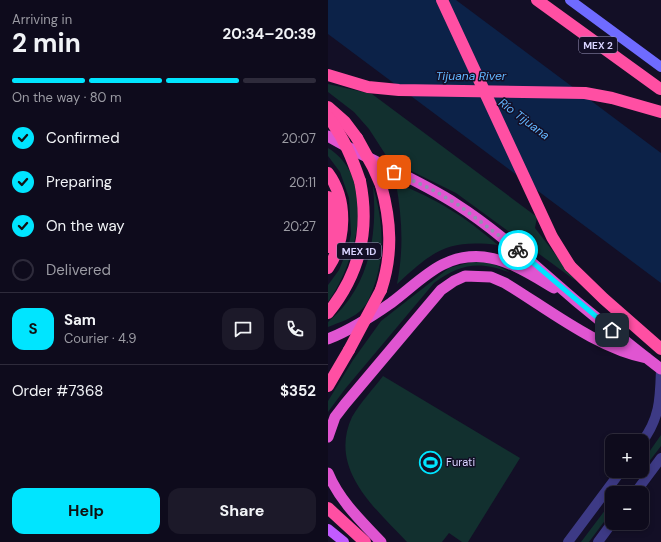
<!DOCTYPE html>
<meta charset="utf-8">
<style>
:root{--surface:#0e0b1c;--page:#1c1929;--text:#f1f3f6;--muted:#9b9ba3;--line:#2e2b3b;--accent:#00e5ff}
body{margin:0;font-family:"DM Sans",sans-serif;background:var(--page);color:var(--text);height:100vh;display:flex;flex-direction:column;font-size:15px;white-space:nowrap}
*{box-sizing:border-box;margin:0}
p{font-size:13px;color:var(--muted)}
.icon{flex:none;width:22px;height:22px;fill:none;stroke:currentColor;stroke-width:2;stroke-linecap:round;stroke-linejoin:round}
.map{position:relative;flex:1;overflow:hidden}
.sheet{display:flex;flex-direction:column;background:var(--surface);width:328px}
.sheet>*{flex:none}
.tools{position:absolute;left:277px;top:434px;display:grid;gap:8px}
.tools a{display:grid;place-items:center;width:44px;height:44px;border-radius:8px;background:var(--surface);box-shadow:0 2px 6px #0003,0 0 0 1px var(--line);font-size:20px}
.pin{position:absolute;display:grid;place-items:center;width:34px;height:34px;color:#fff;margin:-17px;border-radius:8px;box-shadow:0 2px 6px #0006}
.courier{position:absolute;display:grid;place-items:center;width:40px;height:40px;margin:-20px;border:3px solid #00e5ff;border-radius:50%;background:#fff;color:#222;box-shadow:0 1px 5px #0007}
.head em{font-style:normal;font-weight:700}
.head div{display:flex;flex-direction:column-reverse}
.head{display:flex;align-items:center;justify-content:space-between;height:68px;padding:0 12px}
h1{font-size:26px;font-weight:700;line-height:30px}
.bar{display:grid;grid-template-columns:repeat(4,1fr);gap:6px 4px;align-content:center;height:48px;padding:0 12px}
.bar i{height:5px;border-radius:3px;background:var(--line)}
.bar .selected{background:var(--accent)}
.bar p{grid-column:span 4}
.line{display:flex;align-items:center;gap:10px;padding:0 12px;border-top:1px solid var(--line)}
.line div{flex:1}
.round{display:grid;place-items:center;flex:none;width:42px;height:42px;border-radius:12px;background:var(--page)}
ol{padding:0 12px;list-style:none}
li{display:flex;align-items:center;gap:12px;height:44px}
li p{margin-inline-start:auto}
li .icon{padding:4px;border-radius:50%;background:var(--accent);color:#111;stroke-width:4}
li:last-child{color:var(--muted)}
li i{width:22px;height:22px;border:2px solid var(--line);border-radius:50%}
.cta{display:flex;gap:8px;margin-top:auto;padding:8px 12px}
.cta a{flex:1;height:46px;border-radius:12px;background:var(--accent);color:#111;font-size:16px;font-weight:700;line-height:46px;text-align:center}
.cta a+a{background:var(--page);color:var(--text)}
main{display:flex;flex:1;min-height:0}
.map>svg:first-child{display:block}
.green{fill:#12302f}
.water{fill:#0c2248}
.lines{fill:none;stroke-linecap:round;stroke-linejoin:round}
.tertiary{stroke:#3d3a85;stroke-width:10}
.secondary{stroke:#6f6bff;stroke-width:10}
.primary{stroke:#c25bff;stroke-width:10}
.trunk{stroke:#e055d1;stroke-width:11}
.motorway{stroke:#ff4fa3;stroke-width:12}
.motorway-bridge{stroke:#ff4fa3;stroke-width:12}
.done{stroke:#948fb3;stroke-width:4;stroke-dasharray:0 7.2}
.route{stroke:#00e5ff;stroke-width:5}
.labels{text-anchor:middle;stroke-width:3;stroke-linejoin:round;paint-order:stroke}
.shield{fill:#130f26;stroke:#9e99be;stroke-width:1}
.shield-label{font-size:10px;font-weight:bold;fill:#d9d4ff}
.poi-label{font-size:11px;fill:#d9d4ff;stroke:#130f26;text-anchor:start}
.water-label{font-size:12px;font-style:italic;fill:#62b6ff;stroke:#130f26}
</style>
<main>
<section class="sheet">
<div class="head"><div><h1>2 min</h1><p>Arriving in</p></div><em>20:34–20:39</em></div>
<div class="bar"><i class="selected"></i><i class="selected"></i><i class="selected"></i><i></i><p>On the way · 80 m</p></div>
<ol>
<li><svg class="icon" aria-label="check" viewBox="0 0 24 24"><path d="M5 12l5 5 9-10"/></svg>Confirmed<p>20:07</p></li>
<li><svg class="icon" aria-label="check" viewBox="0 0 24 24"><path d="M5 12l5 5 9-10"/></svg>Preparing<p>20:11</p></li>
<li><svg class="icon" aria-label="check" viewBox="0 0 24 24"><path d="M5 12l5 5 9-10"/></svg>On the way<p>20:27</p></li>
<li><i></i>Delivered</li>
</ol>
<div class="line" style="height:72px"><b class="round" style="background:var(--accent);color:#111">S</b><div><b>Sam</b><p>Courier · 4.9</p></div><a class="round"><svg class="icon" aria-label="chat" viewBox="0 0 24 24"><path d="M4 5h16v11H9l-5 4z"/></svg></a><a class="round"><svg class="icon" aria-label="phone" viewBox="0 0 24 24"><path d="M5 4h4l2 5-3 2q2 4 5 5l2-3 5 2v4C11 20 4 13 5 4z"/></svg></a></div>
<div class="line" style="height:52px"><div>Order #7368</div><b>$352</b></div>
<div class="cta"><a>Help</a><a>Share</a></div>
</section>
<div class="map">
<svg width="333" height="542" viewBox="0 0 333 542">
<rect width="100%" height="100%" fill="#130f26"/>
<path class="green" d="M0,84L44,94L209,217L207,228L248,281L128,193L61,160L41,129L26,112L0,92Z
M0,148C51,179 28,263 0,302V285L11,270L20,248L23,234L21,198L12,172L0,156Z
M68,183C109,199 136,216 170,245C119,239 105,251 69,284C76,248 74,218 68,183Z
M45,186C55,221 58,254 45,289C42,296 40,303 35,308C27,318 12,322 0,327V322C41,288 50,236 45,186Z
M147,261C161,261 171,266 183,273C152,261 133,263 106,283L17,389L0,412V401L25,360L53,321L121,268Z
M55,376L192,458L140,542H134L121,533L114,542H79C47,508 0,469 24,417C32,403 45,389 55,376Z
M333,435V446L314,471V462Z
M284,501V511L261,542H253Z"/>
<path class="water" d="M0,0H128L333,153V283L0,34Z"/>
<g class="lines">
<path class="tertiary" d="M314,442C332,418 332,399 333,369
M307,493L333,458
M240,542L293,471
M270,542L284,523"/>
<path class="secondary" d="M242,0L333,67"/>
<path class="primary" d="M0,529L16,542"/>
<path class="trunk" d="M0,136C42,161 88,178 128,204C172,232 209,268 248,301C276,324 304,347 333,369
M0,339C23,330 43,317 63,303C94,280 114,253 156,257C182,260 204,275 226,288
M0,437L7,417L17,404L113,290L126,281L137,276L163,277L177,283C220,309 270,349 319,358
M0,473C11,500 33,521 53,542"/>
<path class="motorway" d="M209,0L332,89
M0,75L40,87L71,90L257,93L284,98L333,112
M0,107L17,122L29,138
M0,173C20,200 18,241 0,268
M53,185C63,221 65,254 53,290
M0,197C5,214 4,229 0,247
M242,266L276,299L333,349
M0,313C31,275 42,230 32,181
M0,386L21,350
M0,508L37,542"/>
<path class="motorway-bridge" d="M114,0L224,237L242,266
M1,118C16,138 24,158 32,181
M29,138L45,167L53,185
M21,350L53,290"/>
</g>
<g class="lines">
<path class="done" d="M66,172L103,189L129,204L190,250"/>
<path class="route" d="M190,250L284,330"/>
</g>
<defs>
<symbol id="stadium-ring" viewBox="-11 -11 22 22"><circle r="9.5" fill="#130f26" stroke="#00e5ff" stroke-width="1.5"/><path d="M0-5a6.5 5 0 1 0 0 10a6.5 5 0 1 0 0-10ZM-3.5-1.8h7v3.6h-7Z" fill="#00e5ff"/></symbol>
</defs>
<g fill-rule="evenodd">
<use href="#stadium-ring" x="90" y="450" width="25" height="25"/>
</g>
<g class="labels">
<g class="shield">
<rect x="251" y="37" width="38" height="16" rx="3"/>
<rect x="9" y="243" width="44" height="16" rx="3"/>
</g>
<g class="shield-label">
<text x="270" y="49">MEX 2</text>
<text x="31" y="255">MEX 1D</text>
</g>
<g class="poi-label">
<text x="118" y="466">Furati</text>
</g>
<g class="water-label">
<text x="143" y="80">Tijuana River</text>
<text transform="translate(196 119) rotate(37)" y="4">Río Tijuana</text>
</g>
</g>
</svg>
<div class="tools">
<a>+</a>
<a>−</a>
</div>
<div class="pin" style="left:66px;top:172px;background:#ea580c"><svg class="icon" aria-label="bag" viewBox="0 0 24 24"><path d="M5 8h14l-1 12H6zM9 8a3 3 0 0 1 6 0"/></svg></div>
<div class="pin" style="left:284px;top:330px;background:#1f2937"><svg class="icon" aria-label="home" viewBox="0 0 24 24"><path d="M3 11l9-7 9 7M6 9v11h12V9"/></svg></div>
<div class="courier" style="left:190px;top:250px"><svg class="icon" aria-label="bike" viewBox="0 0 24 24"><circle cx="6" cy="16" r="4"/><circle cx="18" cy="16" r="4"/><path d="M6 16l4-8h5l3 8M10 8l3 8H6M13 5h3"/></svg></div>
</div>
</main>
